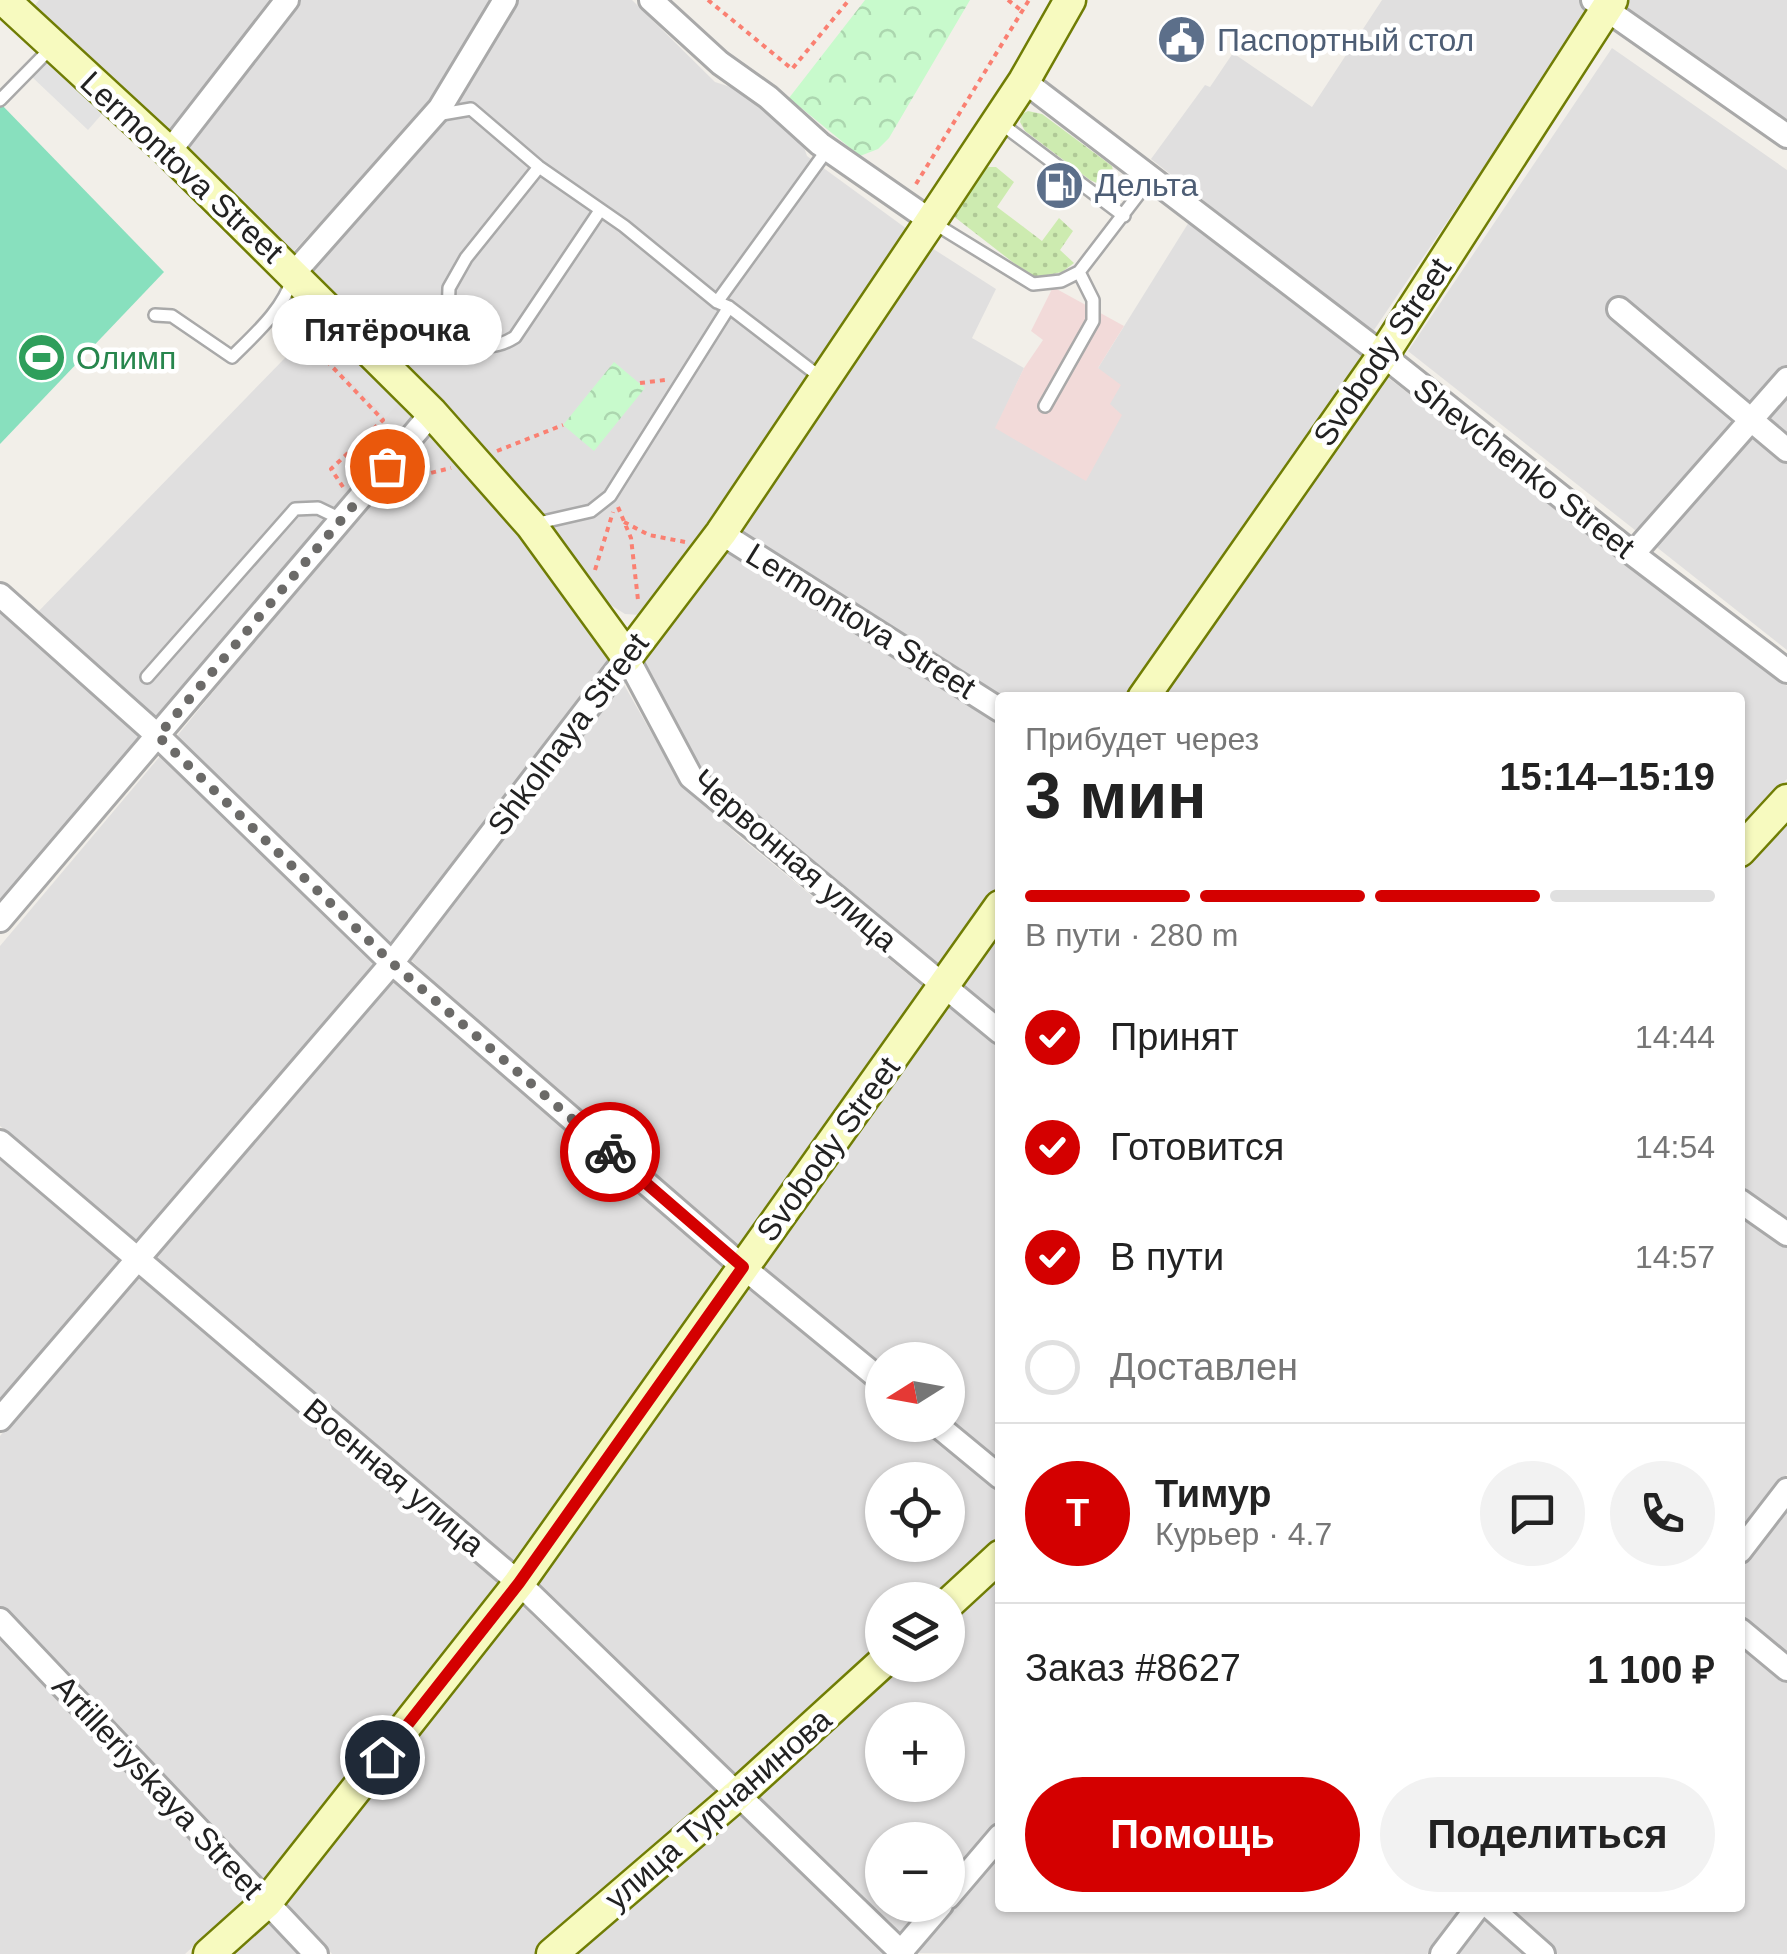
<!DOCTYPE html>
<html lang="ru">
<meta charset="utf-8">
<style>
:root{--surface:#fff;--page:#f2f2f2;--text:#222;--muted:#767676;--line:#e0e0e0;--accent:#d40000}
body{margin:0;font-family:Helvetica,sans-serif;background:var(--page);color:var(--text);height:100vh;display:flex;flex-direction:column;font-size:38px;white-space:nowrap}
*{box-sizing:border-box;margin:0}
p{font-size:32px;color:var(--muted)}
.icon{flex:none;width:55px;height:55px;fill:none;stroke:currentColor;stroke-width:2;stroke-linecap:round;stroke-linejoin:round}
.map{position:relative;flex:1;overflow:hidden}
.panel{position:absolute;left:995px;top:692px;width:750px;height:1220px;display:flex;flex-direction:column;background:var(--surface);border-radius:10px;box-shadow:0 2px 8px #0004}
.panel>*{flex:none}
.needle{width:65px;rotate:259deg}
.controls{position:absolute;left:865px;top:1342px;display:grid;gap:20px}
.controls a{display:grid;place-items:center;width:100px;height:100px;border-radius:50%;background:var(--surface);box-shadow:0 2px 8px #0004;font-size:50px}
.pin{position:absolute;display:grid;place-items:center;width:85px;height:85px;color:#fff;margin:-42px;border:5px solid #fff;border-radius:50%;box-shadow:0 2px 10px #0007}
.courier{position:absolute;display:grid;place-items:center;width:100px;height:100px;margin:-50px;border:8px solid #d40000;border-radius:50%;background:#fff;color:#222;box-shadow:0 2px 12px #0007}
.bubble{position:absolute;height:70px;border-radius:35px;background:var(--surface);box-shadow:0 2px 8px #0004;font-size:32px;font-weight:800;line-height:70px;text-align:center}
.summary em{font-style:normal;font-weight:800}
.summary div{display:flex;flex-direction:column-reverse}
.summary{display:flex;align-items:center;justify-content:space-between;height:170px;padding:0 30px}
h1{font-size:65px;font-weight:800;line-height:75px}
.bar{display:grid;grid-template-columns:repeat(4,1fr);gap:15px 10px;align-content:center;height:120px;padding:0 30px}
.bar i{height:12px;border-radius:8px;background:var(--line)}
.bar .active{background:var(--accent)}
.bar p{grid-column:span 4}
.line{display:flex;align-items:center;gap:25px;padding:0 30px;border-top:2px solid var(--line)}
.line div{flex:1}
.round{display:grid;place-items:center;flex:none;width:105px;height:105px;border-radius:52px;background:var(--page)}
ol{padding:0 30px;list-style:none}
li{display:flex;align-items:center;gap:30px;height:110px}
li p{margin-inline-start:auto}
li .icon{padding:10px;border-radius:50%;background:var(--accent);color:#fff;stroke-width:4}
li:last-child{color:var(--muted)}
li i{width:55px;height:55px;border:5px solid var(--line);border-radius:50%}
.cta{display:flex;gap:20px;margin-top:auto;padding:20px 30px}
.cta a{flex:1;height:115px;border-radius:60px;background:var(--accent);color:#fff;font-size:40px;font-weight:800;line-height:115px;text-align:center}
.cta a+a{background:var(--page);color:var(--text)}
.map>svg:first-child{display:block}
.residential{fill:#e0dfdf;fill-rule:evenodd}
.commercial{fill:#f2dad9}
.grass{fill:url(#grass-dots)}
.park{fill:url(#park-crowns)}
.pitch{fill:#88e0be}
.parking{fill:#e2e2e2}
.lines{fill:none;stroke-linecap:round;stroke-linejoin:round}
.lane-casing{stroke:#a9a9a9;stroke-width:16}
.street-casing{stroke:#a9a9a9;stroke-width:28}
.secondary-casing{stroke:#707d05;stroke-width:35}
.path{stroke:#fa8072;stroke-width:4;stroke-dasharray:5 5;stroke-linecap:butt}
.lane{stroke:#fff;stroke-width:11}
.street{stroke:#fff;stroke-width:22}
.secondary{stroke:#f7fabf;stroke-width:30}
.done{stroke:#6b6a68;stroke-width:10;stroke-dasharray:0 18}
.route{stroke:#d40000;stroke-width:12}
.labels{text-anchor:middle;stroke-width:9;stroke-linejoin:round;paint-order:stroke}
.service-label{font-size:32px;fill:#4e5e75;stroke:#fff;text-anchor:start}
.street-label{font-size:32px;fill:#222;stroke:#fff}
.leisure-label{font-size:32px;fill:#27864d;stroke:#fff;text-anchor:start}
</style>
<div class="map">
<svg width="1787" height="1954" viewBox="0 0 1787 1954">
<defs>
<pattern id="grass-dots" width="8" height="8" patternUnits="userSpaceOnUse" patternTransform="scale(2.5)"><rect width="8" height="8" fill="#cdebb0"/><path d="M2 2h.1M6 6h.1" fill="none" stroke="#b0c997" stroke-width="1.8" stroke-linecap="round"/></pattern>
<pattern id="park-crowns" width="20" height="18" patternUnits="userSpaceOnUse" patternTransform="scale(2.5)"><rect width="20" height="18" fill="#c8facc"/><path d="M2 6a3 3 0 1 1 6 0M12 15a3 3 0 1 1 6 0" fill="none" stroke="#acd6af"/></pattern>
</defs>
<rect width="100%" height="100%" fill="#f2efe9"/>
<path class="residential" d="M39,0H279L172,141L32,9Z
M296,0H497L428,107L290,255L183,150Z
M516,0H632L715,82L749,93L799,133L807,156L907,229L700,541L640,615L625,614L609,604L489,454L306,271L442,119Z
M1382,0H1582L1592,7L1372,333L1151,159L1205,85L1210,87L1233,53L1312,107Z
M1630,0H1787V124L1626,6Z
M1612,48L1787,170V650L1408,351Z
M1189,222L1365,359L1133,697L1000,698L732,533L924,243L996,289L972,338L1024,368L996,428L1110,404L1098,368Z
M321,321L415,414L158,728L34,616Z
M1382,373L1787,686V779L1740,830V698H1163Z
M429,428L518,535L610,663L395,947L173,741Z
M726,551L1000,721V888L939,974L692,764L639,660L686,606Z
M0,607L147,739L0,907Z
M623,683L680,783L740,837L928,991L740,1252L459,1007L410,959Z
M161,755L381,967L135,1244L0,1126V946Z
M1787,813V1225L1740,1191V865Z
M1000,932V1018L961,987Z
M397,975L454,1035L725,1268L512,1562L150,1258Z
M948,1006L1000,1048V1465L948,1421V1360H882V1368L757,1265Z
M0,1159L122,1259L0,1405Z
M1740,1215L1787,1247V1474L1740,1537Z
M138,1273L506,1581L284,1862L262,1882L0,1606V1436Z
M747,1283L882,1395V1425H919L1000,1491V1539L933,1600H882V1646L734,1780L531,1583ZM882,1480H948V1545H882Z
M1787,1505V1656L1740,1617V1567Z
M1000,1576V1819L948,1880V1840H882V1905H926L899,1936L751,1797L900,1665H948V1623ZM882,1720H948V1785H882Z
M519,1603L720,1795L538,1954H332L282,1897Z
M0,1629L248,1896L185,1954H0Z
M1740,1644L1787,1683V1954H1558L1506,1908H1740Z
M734,1810L886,1954H570Z
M1000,1850V1908H1462L1427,1954L913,1953Z
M270,1913L309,1954H225Z
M1485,1914L1529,1954H1454Z"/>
<path class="commercial" d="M1053,287L1124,326L1098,368L1121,385L1110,404L1122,415L1086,481L995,428L1024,368L1043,340L1031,331Z"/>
<path class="grass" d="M1028,111L1042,114L1112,166L1114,176L1101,185L1090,180L1025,131L1020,122L1022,114Z
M989,167H996L1014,182L997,207L1042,241L1059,218L1073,231L1060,250L1074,263L1062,272L1033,278L952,215L976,171Z"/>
<path class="park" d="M865,0H970L889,138L878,149L860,156L789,98Z
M614,362L645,388L594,451L563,425Z"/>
<path class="pitch" d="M0,103L164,272L0,444Z"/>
<path class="parking" d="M52,55L109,106L88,130L31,76Z
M338,340L400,401L386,417L326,355Z"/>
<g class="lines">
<defs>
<path id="lane" d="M0,100L53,46
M436,115L471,109L539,167L624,226L717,302L729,307L824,380
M999,122L1124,216
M539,167L466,258L449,288L448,318C472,339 483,357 515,337L599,212
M932,222L1033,284L1061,281L1079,272L1151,178
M717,302L827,150
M155,315L172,316L232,357C256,333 283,310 293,277
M1045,406L1093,321V300L1079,272
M534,524L591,511L610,496L729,307
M147,677L295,509L318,508L343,520"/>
<path id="street" d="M651,0L720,63L768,97L820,144L931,221
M1593,0L1787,136
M1024,81L1383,355L1633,554L1787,671
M169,152L287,0
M294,273L440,108L505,0
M1619,309L1787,450
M721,533L1000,710
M1633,554L1787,379
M0,595L158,736L392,963L743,1267L882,1381
M0,920L432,413
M0,1142L519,1583L903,1954
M1740,1201L1787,1234
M0,1419L392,963L627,657L691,777L1000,1032
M937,1425L1000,1477
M1740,1551L1787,1490
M0,1620L316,1954
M1740,1630L1787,1669
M948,1897L1000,1836
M1491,1908L1543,1954
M899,1954L941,1905
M1442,1954L1477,1908"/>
<path id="secondary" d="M4,0L169,152L432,413L531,525L627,657L721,533L931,221L1024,81L1070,0
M1143,698L1383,355L1612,0
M1740,851L1787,800
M948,1604L1000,1556
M209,1954L267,1902L519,1583L1000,906
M552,1954L736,1796L882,1663"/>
</defs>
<use href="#lane" class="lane-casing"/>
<use href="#street" class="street-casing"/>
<use href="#secondary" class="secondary-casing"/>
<path class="path" d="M708,0L792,69L849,0
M1008,0L1022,11
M916,184L1029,0
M329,346L321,355L383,420L331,469L343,487
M640,383L665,380
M497,451L563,425
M402,480L451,468
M618,507L631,538L638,600
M624,522L649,535L685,542
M595,570L613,512"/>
<use href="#lane" class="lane"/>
<use href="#street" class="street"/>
<use href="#secondary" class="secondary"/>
</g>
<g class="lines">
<path class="done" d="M387,466L158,736L392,963L610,1152"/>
<path class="route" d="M382,1757L519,1583L743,1267L610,1152"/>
</g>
<defs>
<symbol id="civic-disc" viewBox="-11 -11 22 22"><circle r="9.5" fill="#5c6f8a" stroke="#fff"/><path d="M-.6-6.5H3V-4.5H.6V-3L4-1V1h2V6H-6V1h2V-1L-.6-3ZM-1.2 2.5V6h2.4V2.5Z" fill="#fff"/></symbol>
<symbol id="fuel-disc" viewBox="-11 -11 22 22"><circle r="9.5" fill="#5c6f8a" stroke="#fff"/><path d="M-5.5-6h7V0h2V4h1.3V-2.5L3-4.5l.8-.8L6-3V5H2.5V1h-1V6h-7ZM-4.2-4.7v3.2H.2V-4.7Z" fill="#fff"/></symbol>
<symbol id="stadium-disc" viewBox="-11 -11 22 22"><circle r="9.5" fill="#2e9e5b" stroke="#fff"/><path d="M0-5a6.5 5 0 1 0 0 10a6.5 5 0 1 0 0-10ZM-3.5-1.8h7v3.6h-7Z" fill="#fff"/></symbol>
</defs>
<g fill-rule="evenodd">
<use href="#civic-disc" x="1154" y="12" width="55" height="55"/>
<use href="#fuel-disc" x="1032" y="158" width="55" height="55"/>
<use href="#stadium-disc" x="14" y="330" width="55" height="55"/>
</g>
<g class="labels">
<g class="service-label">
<text x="1217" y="51">Паспортный стол</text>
<text x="1095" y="196">Дельта</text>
</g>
<g class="street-label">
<text transform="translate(182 167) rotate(43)" y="11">Lermontova Street</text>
<text transform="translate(1382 352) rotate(-56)" y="11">Svobody Street</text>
<text transform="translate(1524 468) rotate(38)" y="11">Shevchenko Street</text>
<text transform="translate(861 621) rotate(32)" y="11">Lermontova Street</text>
<text transform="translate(568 734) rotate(-53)" y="11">Shkolnaya Street</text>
<text transform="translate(795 860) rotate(41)" y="11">Червонная улица</text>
<text transform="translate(828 1149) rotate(-54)" y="11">Svobody Street</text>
<text transform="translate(394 1477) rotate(40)" y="11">Военная улица</text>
<text transform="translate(158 1787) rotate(47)" y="11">Artilleriyskaya Street</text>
<text transform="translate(718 1809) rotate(-41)" y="11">улица Турчанинова</text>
</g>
<g class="leisure-label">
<text x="76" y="369">Олимп</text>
</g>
</g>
</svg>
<div class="controls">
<a><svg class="needle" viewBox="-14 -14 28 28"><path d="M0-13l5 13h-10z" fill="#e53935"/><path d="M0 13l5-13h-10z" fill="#767676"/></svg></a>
<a><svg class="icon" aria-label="locate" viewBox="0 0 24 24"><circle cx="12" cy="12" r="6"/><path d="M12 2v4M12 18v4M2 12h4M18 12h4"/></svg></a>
<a><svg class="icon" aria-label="layers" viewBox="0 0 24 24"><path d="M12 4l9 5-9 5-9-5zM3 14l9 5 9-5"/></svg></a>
<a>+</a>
<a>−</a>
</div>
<div class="pin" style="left:387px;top:466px;background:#ea580c"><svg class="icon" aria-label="bag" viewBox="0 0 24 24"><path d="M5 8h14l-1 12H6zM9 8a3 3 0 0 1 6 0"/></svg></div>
<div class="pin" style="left:382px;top:1757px;background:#1f2937"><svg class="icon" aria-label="home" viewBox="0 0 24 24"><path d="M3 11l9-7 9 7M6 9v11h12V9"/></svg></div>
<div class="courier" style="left:610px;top:1152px"><svg class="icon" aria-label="bike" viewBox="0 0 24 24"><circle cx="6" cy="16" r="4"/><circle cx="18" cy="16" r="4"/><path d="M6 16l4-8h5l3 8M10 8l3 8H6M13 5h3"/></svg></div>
<div class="bubble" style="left:272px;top:295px;width:230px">Пятёрочка</div>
<section class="panel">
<div class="summary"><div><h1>3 мин</h1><p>Прибудет через</p></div><em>15:14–15:19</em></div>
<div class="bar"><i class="active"></i><i class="active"></i><i class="active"></i><i></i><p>В пути · 280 m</p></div>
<ol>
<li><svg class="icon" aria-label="check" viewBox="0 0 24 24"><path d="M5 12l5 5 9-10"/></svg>Принят<p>14:44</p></li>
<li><svg class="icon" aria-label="check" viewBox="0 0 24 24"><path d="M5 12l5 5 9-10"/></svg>Готовится<p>14:54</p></li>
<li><svg class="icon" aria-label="check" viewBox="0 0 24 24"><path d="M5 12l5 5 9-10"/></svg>В пути<p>14:57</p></li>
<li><i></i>Доставлен</li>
</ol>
<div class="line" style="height:180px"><b class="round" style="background:var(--accent);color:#fff">Т</b><div><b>Тимур</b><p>Курьер · 4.7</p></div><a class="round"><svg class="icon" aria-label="chat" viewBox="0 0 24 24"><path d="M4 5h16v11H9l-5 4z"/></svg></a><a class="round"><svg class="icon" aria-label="phone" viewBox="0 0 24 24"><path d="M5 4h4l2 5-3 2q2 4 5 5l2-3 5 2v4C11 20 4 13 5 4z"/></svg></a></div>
<div class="line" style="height:130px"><div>Заказ #8627</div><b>1 100 ₽</b></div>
<div class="cta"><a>Помощь</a><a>Поделиться</a></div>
</section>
</div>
